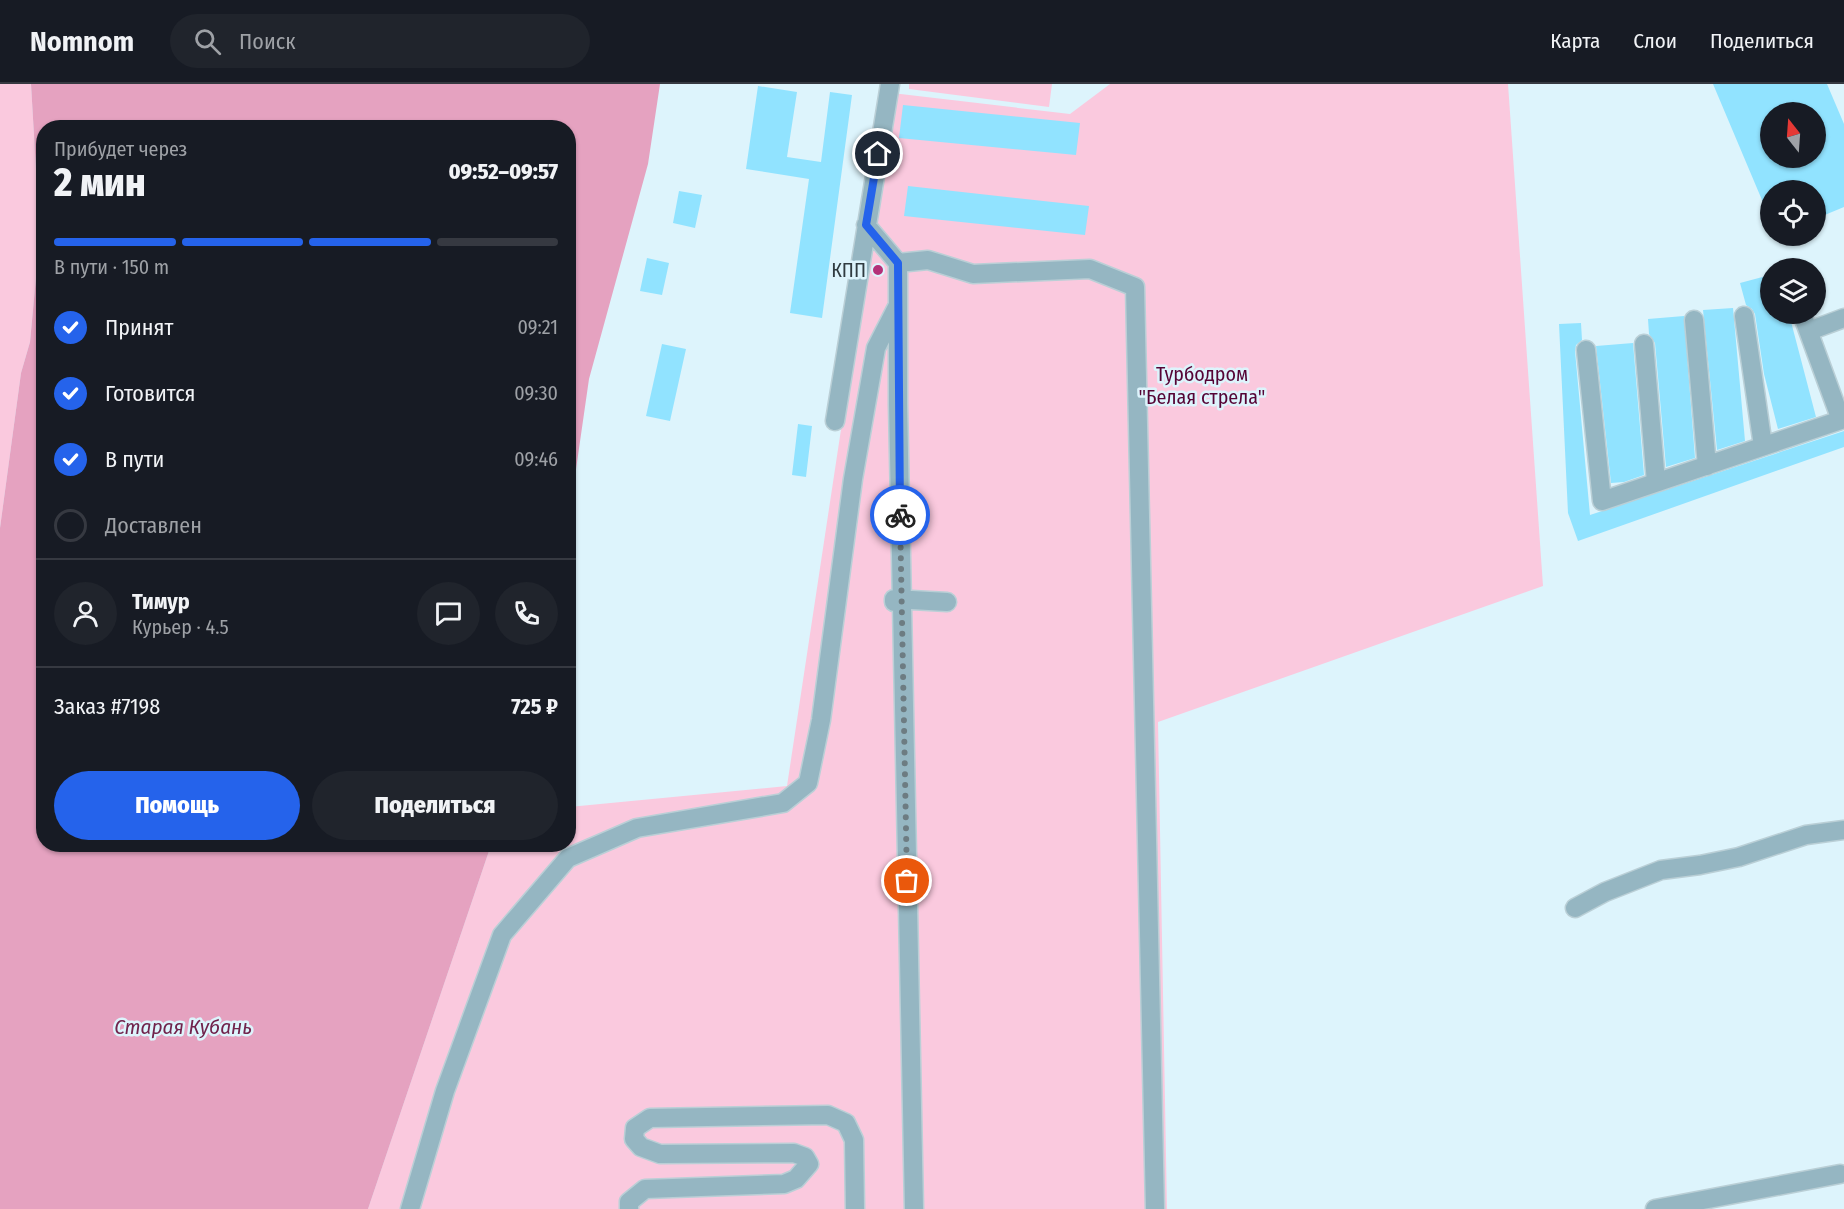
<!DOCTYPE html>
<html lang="ru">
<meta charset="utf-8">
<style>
:root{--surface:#171b24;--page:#20242c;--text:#f1f3f6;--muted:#9ea1a6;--line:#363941;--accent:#2563eb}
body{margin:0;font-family:"Fira Sans Condensed",sans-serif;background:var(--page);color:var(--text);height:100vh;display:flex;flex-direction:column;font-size:22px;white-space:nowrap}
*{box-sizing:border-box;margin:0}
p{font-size:20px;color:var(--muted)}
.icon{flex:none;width:33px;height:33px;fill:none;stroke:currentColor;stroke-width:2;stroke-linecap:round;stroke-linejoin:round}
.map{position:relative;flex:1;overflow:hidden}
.sheet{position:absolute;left:36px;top:36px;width:540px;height:732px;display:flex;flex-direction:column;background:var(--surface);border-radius:24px;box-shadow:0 2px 4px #0004}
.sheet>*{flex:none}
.needle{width:39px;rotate:343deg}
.tools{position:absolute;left:1760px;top:18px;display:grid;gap:12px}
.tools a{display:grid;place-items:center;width:66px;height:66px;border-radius:50%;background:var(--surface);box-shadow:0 2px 4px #0004;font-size:30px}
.pin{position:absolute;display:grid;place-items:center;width:51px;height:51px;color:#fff;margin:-26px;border:3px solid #fff;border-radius:50%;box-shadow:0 2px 6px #0007}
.courier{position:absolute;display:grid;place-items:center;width:60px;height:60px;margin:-30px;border:4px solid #2563eb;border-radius:50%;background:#fff;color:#222;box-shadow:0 2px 8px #0007}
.headline em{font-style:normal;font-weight:800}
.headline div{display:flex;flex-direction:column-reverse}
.headline{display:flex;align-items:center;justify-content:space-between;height:102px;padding:0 18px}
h1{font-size:39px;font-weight:800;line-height:45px}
.bar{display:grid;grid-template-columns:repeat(4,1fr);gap:9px 6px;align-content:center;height:72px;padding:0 18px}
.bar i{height:8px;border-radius:4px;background:var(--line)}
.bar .selected{background:var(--accent)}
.bar p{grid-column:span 4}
.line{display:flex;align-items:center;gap:15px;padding:0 18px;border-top:2px solid var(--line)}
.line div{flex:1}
.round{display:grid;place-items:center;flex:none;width:63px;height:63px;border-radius:32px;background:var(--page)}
ol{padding:0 18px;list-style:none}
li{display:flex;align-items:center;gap:18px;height:66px}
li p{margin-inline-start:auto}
li .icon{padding:6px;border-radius:50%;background:var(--accent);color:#fff;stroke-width:4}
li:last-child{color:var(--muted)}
li i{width:33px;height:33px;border:3px solid var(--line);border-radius:50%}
.cta{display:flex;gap:12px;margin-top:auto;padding:12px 18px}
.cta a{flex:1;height:69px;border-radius:36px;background:var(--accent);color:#fff;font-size:24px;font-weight:800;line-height:69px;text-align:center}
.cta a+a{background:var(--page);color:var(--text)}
header{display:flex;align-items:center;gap:36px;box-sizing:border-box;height:84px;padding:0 30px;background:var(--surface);border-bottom:2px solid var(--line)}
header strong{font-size:28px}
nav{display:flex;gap:33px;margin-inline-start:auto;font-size:21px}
.search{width:420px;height:54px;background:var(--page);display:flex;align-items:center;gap:15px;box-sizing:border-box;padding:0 21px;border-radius:33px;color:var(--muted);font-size:22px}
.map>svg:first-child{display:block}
.green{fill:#fac9de}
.water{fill:#e5a2c0}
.building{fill:#91e3ff;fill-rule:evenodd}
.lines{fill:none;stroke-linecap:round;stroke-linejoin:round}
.minor-casing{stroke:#bacfd6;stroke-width:21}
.minor{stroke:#95b6c2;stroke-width:18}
.done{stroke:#6d7c82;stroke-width:6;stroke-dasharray:0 10.8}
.route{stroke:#2563eb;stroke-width:8}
.poi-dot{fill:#b43179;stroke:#ddf4fc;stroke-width:2}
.labels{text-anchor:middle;stroke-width:5;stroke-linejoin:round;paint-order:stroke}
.poi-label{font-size:20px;fill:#303b40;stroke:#ddf4fc;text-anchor:end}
.park-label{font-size:20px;fill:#550435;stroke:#ddf4fc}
.water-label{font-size:21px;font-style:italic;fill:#71234c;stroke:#ddf4fc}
</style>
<header>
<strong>Nomnom</strong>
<div class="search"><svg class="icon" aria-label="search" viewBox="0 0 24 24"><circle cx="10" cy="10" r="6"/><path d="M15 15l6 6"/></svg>Поиск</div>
<nav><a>Карта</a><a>Слои</a><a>Поделиться</a></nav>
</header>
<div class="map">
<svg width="1844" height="1125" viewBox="0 0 1844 1125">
<rect width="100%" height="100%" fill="#ddf4fc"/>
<path class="green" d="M0,0H31L39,137L36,194L30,258L21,289L0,444Z
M909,0H1052L1049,23L909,5Z
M1110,0H1508L1543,502L1158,638L1167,1125H368L491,761L568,760L569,723L787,702L892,9L1070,30Z"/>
<path class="water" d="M31,0H660L648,80L589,295L569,434L568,44H44V760L491,761L368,1125H0V444L21,289L30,258L36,194L39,137Z"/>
<path class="building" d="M1713,0H1827L1844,40V123L1815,135V106H1770V135ZM1770,28H1815V74H1770Z
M758,2L797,8L787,73L821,78L830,8L852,11L822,234L790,229L809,95L746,85Z
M903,21L1080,39L1076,71L899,54Z
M908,102L1089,122L1085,151L904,132Z
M679,107L702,111L695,144L673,139Z
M647,174L669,179L662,211L640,207Z
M1770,191V230H1789L1816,333L1778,345L1764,290L1755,230L1752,225L1746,221L1740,199Z
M1733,224L1745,357L1717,366L1703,226Z
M1684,232L1695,374L1666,383L1655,259L1649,250L1648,235Z
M1581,239L1582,256L1576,261L1575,267L1590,431L1844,347V363L1578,457L1568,429L1559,240Z
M1633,259L1644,391L1624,398L1611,399L1596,262Z
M662,260L686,265L670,337L646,332Z
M798,340L812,342L806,393L792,391Z"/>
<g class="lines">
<defs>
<path id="minor" d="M866,141L898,179V320L914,1125
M898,179L928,176L973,190L1090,185L1135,203L1155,1125
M1802,230L1841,336
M1744,232L1763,362
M1694,236L1707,382
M1809,247L1844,234
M1644,260L1656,398
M1586,266L1602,417L1844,335
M835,337L890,0
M894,518V515L947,518
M1575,824L1605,808L1661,786L1700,781L1739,773L1806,751L1844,746
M410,1125L445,1007L502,851L568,774L637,744L783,719L808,699L821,636L853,395L876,264L898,221
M629,1125V1118L645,1105L784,1100L796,1095L809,1080L805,1073L794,1069L660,1070L641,1063L634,1055L635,1044L650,1034L828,1031L846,1039L854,1056L855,1125
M1655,1125L1840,1090"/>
</defs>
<use href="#minor" class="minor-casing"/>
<use href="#minor" class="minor"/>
</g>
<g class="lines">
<path class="done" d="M900,431L907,797"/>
<path class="route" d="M878,70L866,141L898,179L900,431"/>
</g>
<circle class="poi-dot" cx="878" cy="186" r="6"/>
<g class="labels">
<g class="poi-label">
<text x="866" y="193">КПП</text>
</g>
<g class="park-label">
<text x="1202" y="297">Турбодром<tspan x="1202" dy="23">"Белая стрела"</tspan></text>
</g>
<g class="water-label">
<text x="183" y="950">Старая Кубань</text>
</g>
</g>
</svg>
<div class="tools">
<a><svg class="needle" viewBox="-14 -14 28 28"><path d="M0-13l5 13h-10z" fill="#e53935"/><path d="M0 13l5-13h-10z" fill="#9ea1a6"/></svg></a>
<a><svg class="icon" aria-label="locate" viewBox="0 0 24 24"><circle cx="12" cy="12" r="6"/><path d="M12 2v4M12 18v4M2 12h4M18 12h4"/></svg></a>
<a><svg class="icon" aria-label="layers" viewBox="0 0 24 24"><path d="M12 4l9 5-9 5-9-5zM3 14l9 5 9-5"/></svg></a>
</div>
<div class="pin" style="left:907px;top:797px;background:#ea580c"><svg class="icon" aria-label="bag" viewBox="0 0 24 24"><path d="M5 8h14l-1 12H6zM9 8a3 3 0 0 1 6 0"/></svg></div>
<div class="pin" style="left:878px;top:70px;background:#1f2937"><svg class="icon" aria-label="home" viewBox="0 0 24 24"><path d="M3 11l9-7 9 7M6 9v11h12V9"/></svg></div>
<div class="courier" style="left:900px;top:431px"><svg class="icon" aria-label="bike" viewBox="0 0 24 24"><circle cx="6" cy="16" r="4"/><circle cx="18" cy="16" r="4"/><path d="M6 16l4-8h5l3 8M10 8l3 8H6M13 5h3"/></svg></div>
<section class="sheet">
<div class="headline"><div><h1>2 мин</h1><p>Прибудет через</p></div><em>09:52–09:57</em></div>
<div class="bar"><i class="selected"></i><i class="selected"></i><i class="selected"></i><i></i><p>В пути · 150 m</p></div>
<ol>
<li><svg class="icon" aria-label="check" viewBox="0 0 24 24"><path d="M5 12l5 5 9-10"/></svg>Принят<p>09:21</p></li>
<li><svg class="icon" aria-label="check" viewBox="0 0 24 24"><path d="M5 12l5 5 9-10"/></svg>Готовится<p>09:30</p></li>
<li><svg class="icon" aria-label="check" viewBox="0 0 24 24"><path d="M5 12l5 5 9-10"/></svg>В пути<p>09:46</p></li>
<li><i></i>Доставлен</li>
</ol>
<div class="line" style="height:108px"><a class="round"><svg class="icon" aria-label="person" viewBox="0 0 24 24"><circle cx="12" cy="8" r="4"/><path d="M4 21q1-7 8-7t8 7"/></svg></a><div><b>Тимур</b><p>Курьер · 4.5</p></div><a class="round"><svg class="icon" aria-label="chat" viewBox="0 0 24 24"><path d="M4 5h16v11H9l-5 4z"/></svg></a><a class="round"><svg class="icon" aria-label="phone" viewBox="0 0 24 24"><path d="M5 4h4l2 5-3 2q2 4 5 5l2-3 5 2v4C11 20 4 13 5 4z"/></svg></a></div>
<div class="line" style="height:78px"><div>Заказ #7198</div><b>725 ₽</b></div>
<div class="cta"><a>Помощь</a><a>Поделиться</a></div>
</section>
</div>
